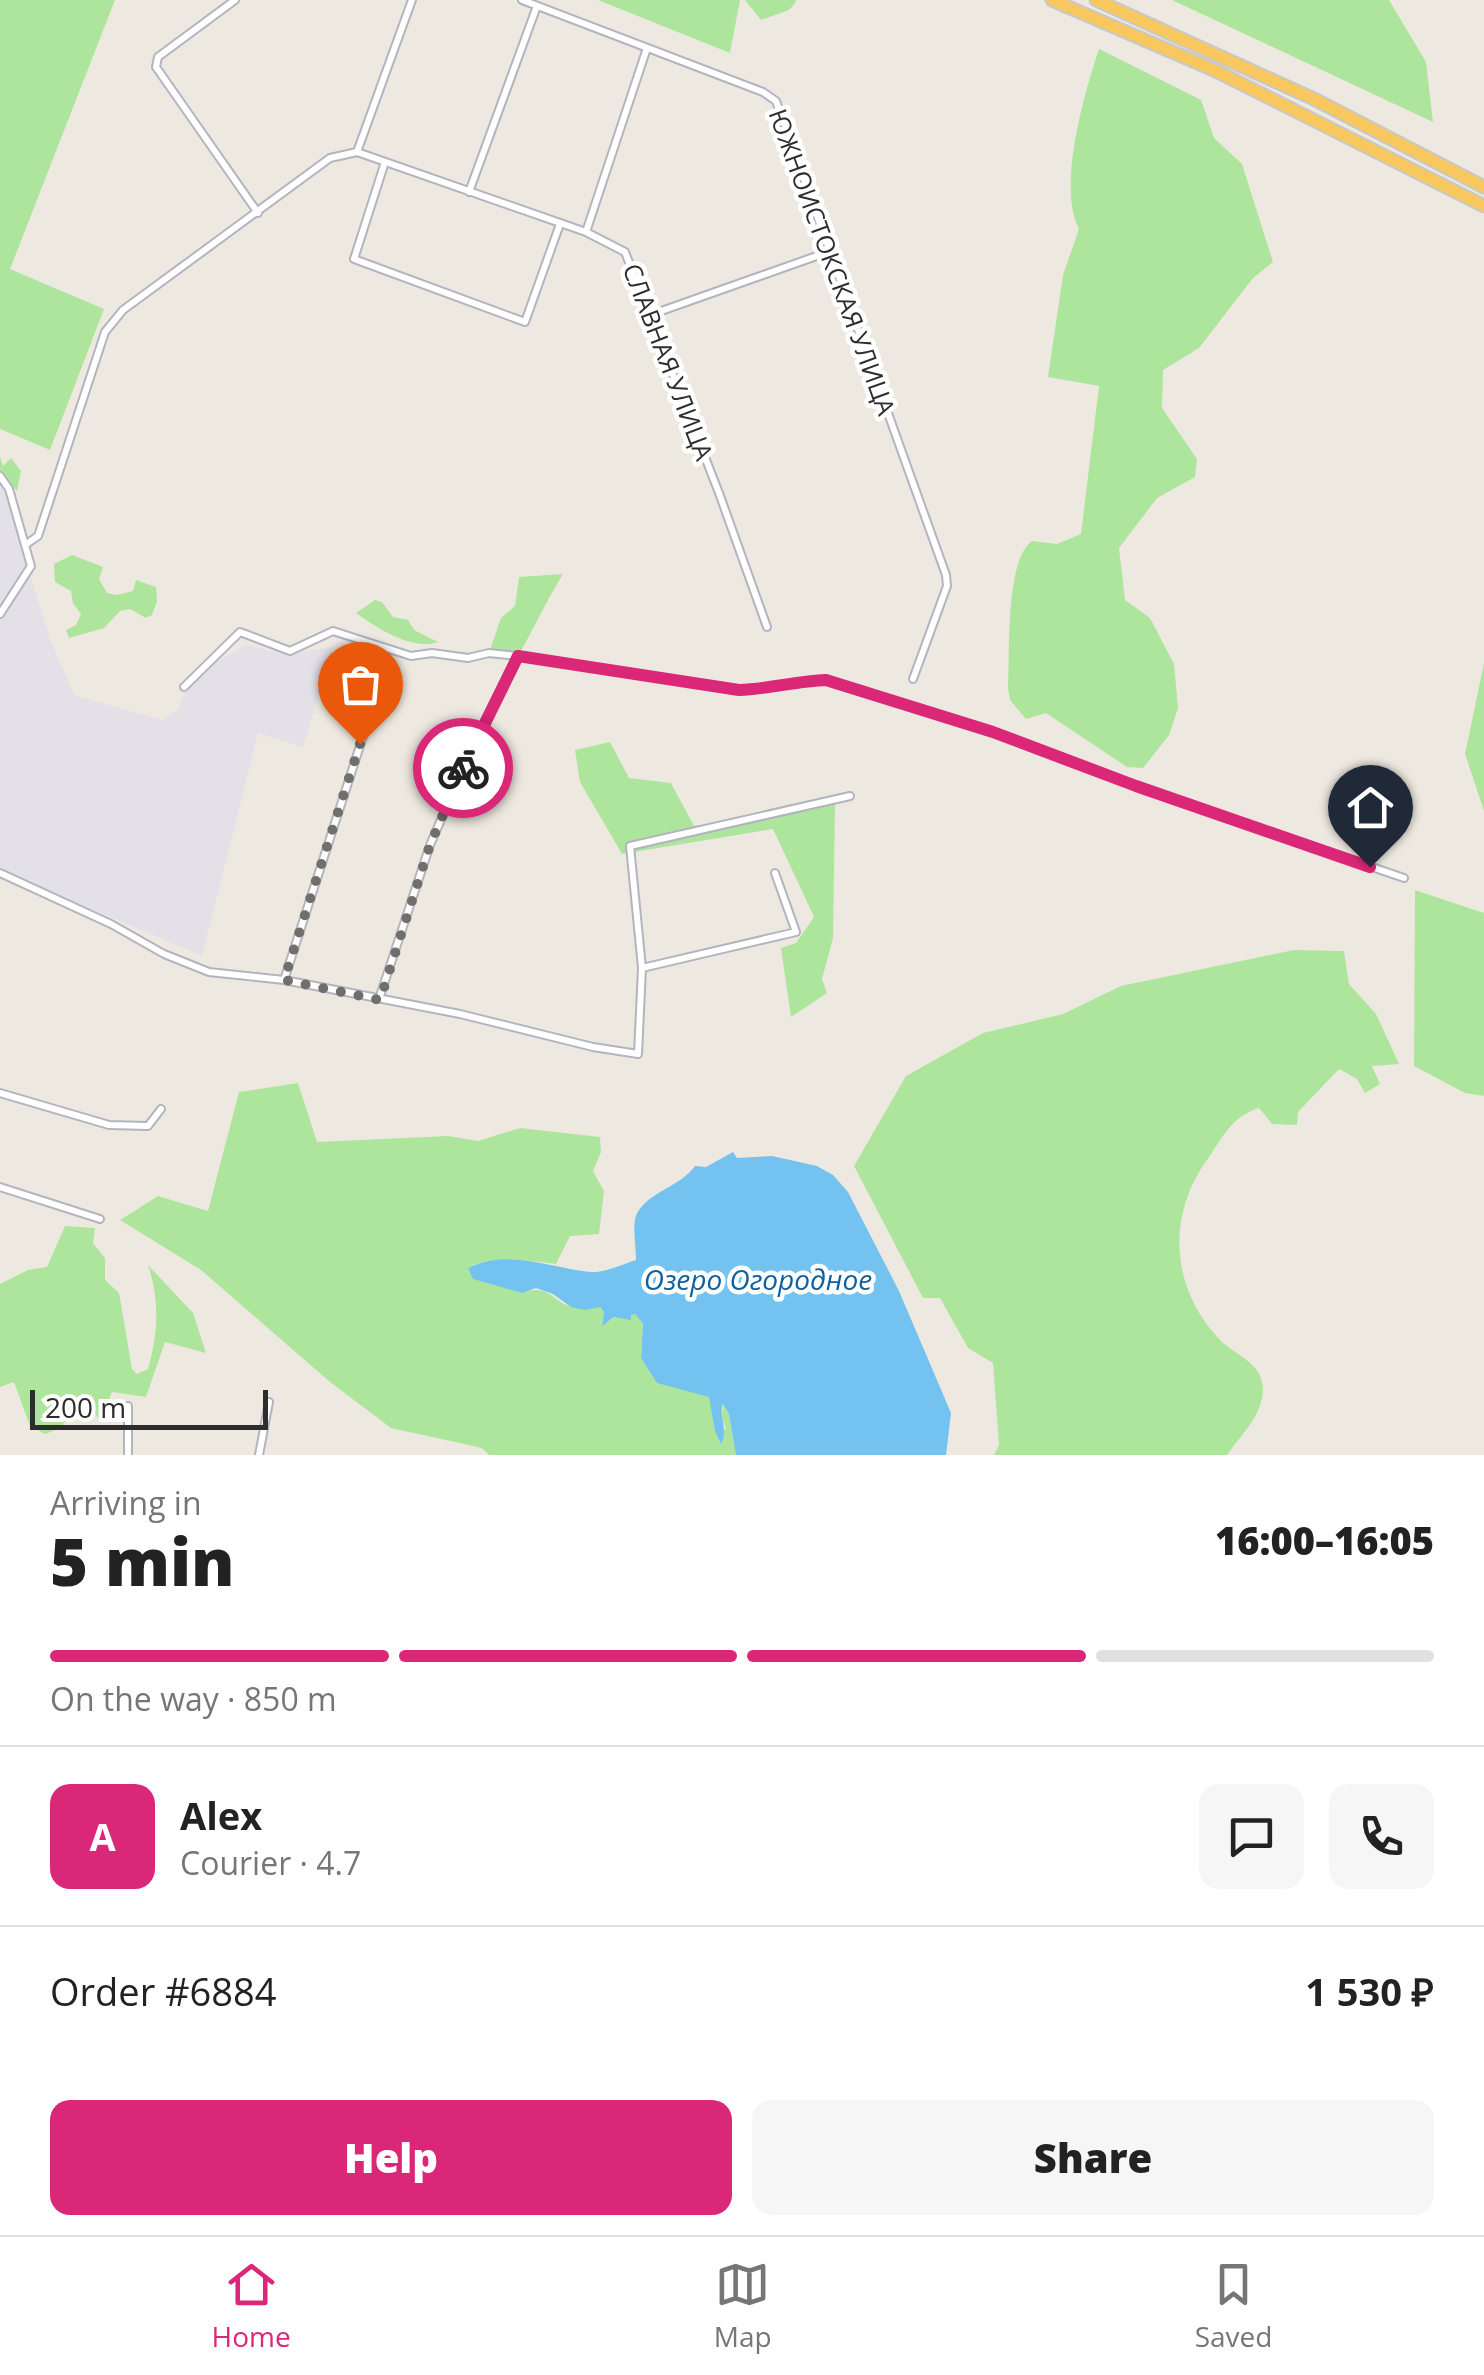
<!DOCTYPE html>
<meta charset="utf-8">
<style>
:root{--surface:#fff;--page:#f6f6f6;--text:#222;--muted:#767676;--line:#e0e0e0;--accent:#db2777}
body{margin:0;font-family:"Open Sans",sans-serif;background:var(--page);color:var(--text);height:100vh;display:flex;flex-direction:column;font-size:38px;white-space:nowrap}
*{box-sizing:border-box;margin:0}
p{font-size:32px;color:var(--muted)}
.icon{flex:none;width:55px;height:55px;fill:none;stroke:currentColor;stroke-width:2;stroke-linecap:round;stroke-linejoin:round}
.map{position:relative;height:1455px;overflow:hidden}
.sheet{display:flex;flex-direction:column;background:var(--surface);flex:1}
.sheet>*{flex:none}
.scale{position:absolute;left:30px;bottom:25px;width:238px;box-sizing:border-box;padding-left:10px;border:5px solid #2d2d2d;border-top:0;font-size:28px;line-height:35px;white-space:nowrap;color:#2d2d2d;-webkit-text-stroke:8px #fff;paint-order:stroke}
.pin{position:absolute;display:grid;place-items:center;width:85px;height:85px;color:#fff;margin:-102px -42px;border-radius:50% 50% 50% 0;rotate:-45deg;box-shadow:0 0 10px #0007}
.pin .icon{rotate:45deg}
.courier{position:absolute;display:grid;place-items:center;width:100px;height:100px;margin:-50px;border:8px solid #db2777;border-radius:50%;background:#fff;color:#222;box-shadow:0 2px 12px #0007}
.headline em{font-style:normal;font-weight:800}
.headline div{display:flex;flex-direction:column-reverse}
.headline{display:flex;align-items:center;justify-content:space-between;height:170px;padding:0 50px}
h1{font-size:65px;font-weight:800;line-height:75px}
.bar{display:grid;grid-template-columns:repeat(4,1fr);gap:15px 10px;align-content:center;height:120px;padding:0 50px}
.bar i{height:12px;border-radius:8px;background:var(--line)}
.bar .on{background:var(--accent)}
.bar p{grid-column:span 4}
.line{display:flex;align-items:center;gap:25px;padding:0 50px;border-top:2px solid var(--line)}
.line div{flex:1}
.round{display:grid;place-items:center;flex:none;width:105px;height:105px;border-radius:20px;background:var(--page)}
.cta{display:flex;gap:20px;margin-top:auto;padding:20px 50px}
.cta a{flex:1;height:115px;border-radius:20px;background:var(--accent);color:#fff;font-size:40px;font-weight:800;line-height:115px;text-align:center}
.cta a+a{background:var(--page);color:var(--text)}
.menu{display:flex;justify-content:space-around;align-items:center;height:140px;border-top:2px solid var(--line);background:var(--surface);font-size:28px;color:var(--muted)}
.menu a{display:grid;justify-items:center;gap:5px}
.menu .on{color:var(--accent)}
.map>svg:first-child{display:block}
.industrial{fill:#e3e0e7}
.green{fill:#aee59c}
.water{fill:#73c2f0}
.lines{fill:none;stroke-linecap:round;stroke-linejoin:round}
.minor-casing{stroke:#b3b4c0;stroke-width:10}
.trunk-casing{stroke:#c8c8c8;stroke-width:15}
.minor{stroke:#fff;stroke-width:6}
.trunk{stroke:#f8c85e;stroke-width:11}
.done{stroke:#716f6c;stroke-width:10;stroke-dasharray:0 18}
.route{stroke:#db2777;stroke-width:12}
.labels{text-anchor:middle;stroke-width:9;stroke-linejoin:round;paint-order:stroke}
.street-label{font-size:25px;fill:#2d2d2d;stroke:#fff}
.water-label{font-size:28px;font-style:italic;fill:#0d60a1;stroke:#fff}
</style>
<div class="map">
<svg width="1484" height="1455" viewBox="0 0 1484 1455">
<rect width="100%" height="100%" fill="#eee9e0"/>
<path class="industrial" d="M0,480L12,498L27,566L51,641L74,695L162,720L178,709L184,694L217,662L245,645L284,654L333,647L303,747L258,733L202,956L0,870Z"/>
<path class="green" d="M0,0H115L10,269L104,309L50,450L0,429Z
M598,0H740L730,53Z
M745,0H795L796,2L789,10L761,20Z
M1172,0H1389L1426,62L1433,122Z
M1099,49L1201,100L1214,138L1242,164L1273,262L1253,278L1199,348L1163,370L1162,408L1197,459L1195,477L1157,498L1119,548L1125,600L1150,618L1174,664L1178,708L1169,735L1143,768L1127,767L1046,713L1026,719L1010,700L1008,688C1010,654 1005,560 1032,541L1057,544L1081,534L1099,386L1048,377L1063,275L1079,229C1057,187 1084,94 1099,49Z
M0,457L3,466L11,458L21,471L17,491L0,473Z
M72,555L103,567L99,579L107,593L117,595L133,591L136,580L156,587L157,601L152,615L146,618L130,609L120,611L104,628L69,638L66,630L76,625L81,614L73,603L71,591L55,582L54,564Z
M563,574C546,601 534,629 518,656L489,653L501,618L515,606L519,577Z
M375,600L382,602L393,617L408,620L414,630L438,642C412,651 377,628 356,613Z
M1484,663V811L1465,754Z
M610,742L629,778L671,783L694,826L835,804L833,938L822,979L827,993L791,1017L781,948L796,943L814,917L773,829L622,854L580,782L575,750Z
M1415,890L1484,913V1096L1465,1093L1414,1066Z
M1294,950L1344,951L1349,984L1376,1014L1399,1064L1372,1066L1380,1084L1365,1093L1357,1079L1339,1069L1298,1112L1297,1125L1272,1124L1259,1108C1231,1117 1223,1137 1207,1160C1166,1216 1171,1289 1220,1340C1236,1356 1262,1362 1263,1389C1263,1415 1240,1436 1227,1455H994L999,1445L993,1363L968,1348L940,1298H923L854,1166L906,1076L983,1033L1063,1014L1121,986Z
M298,1083L317,1142L448,1136L478,1141L520,1128L600,1137L601,1152L593,1171L604,1191L599,1234L570,1236L556,1264C528,1261 493,1254 468,1268L521,1293C552,1282 551,1304 575,1307C582,1308 592,1306 600,1307L604,1312L602,1325L615,1317L635,1314L643,1324L641,1357L657,1382L710,1397L715,1431L726,1429L722,1419L723,1404L729,1414L736,1455H489L482,1448L391,1428L330,1382L201,1270L120,1220L158,1196L208,1211L239,1092Z
M65,1226L95,1228L93,1243L105,1258V1280L119,1293L132,1369L137,1374L148,1369C158,1334 160,1300 148,1265L193,1313L206,1353L165,1342L146,1397L112,1392L105,1411L107,1414L100,1423L89,1401L80,1396L61,1428L45,1434L30,1426L14,1382L0,1387V1284L28,1270L47,1267Z"/>
<path class="water" d="M733,1152L737,1158L772,1156L817,1166L833,1175L848,1192L899,1291L951,1413L946,1455H736L729,1414L723,1404C718,1416 729,1430 721,1444L715,1431L709,1397L657,1383L641,1358L643,1324L635,1314L631,1315V1320L614,1317L602,1326L604,1312L600,1307L585,1310L571,1307L553,1294L536,1288L522,1293L473,1279L468,1268C508,1248 550,1268 591,1272C605,1273 623,1264 636,1260C636,1247 633,1231 635,1219C641,1194 681,1187 695,1166L706,1167Z"/>
<g class="lines">
<defs>
<path id="minor" d="M235,0L158,57L156,67L258,213
M522,0L763,92L776,101L946,575L947,586L913,679
M357,152L412,0
M385,162L354,259L525,322L560,224
M469,192L537,6
M586,232L647,48
M650,315L828,252
M0,476L9,489L31,566L0,614
M25,545L38,536L105,332L123,310L330,158L357,152L586,232L625,252L719,493L767,627
M184,687L240,632L290,651L333,631L411,656L432,653L468,658L489,653L518,656L739,690C769,689 797,681 827,680L993,733L1136,786L1404,878
M0,873L111,924L164,954L209,972L284,980L460,1014L593,1047L638,1054L642,968L796,932L775,873
M642,968L630,846L850,796
M284,980L370,715
M379,999L430,845L477,737L518,656
M0,1093L109,1125L148,1126L161,1109
M0,1187L100,1219
M128,1455V1406
M259,1455L269,1402"/>
<path id="trunk" d="M1052,0L1214,70L1484,206
M1096,0L1314,99L1484,187"/>
</defs>
<use href="#minor" class="minor-casing"/>
<use href="#trunk" class="trunk-casing"/>
<use href="#minor" class="minor"/>
<use href="#trunk" class="trunk"/>
</g>
<g class="lines">
<path class="done" d="M360,744L284,980L380,1000L430,845L463,768"/>
<path class="route" d="M463,768L518,656L739,690C769,689 797,681 826,680L993,732L1136,786L1370,867"/>
</g>
<g class="labels">
<g class="street-label">
<text transform="translate(832 262) rotate(70)" y="9">ЮЖНОИСТОКСКАЯ УЛИЦА</text>
<text transform="translate(668 362) rotate(69)" y="9">СЛАВНАЯ УЛИЦА</text>
</g>
<g class="water-label">
<text x="758" y="1290">Озеро Огородное</text>
</g>
</g>
</svg>
<div class="scale">200 m</div>
<div class="pin" style="left:360px;top:744px;background:#ea580c"><svg class="icon" aria-label="bag" viewBox="0 0 24 24"><path d="M5 8h14l-1 12H6zM9 8a3 3 0 0 1 6 0"/></svg></div>
<div class="pin" style="left:1370px;top:867px;background:#1f2937"><svg class="icon" aria-label="home" viewBox="0 0 24 24"><path d="M3 11l9-7 9 7M6 9v11h12V9"/></svg></div>
<div class="courier" style="left:463px;top:768px"><svg class="icon" aria-label="bike" viewBox="0 0 24 24"><circle cx="6" cy="16" r="4"/><circle cx="18" cy="16" r="4"/><path d="M6 16l4-8h5l3 8M10 8l3 8H6M13 5h3"/></svg></div>
</div>
<section class="sheet">
<div class="headline"><div><h1>5 min</h1><p>Arriving in</p></div><em>16:00–16:05</em></div>
<div class="bar"><i class="on"></i><i class="on"></i><i class="on"></i><i></i><p>On the way · 850 m</p></div>
<div class="line" style="height:180px"><b class="round" style="background:var(--accent);color:#fff">A</b><div><b>Alex</b><p>Courier · 4.7</p></div><a class="round"><svg class="icon" aria-label="chat" viewBox="0 0 24 24"><path d="M4 5h16v11H9l-5 4z"/></svg></a><a class="round"><svg class="icon" aria-label="phone" viewBox="0 0 24 24"><path d="M5 4h4l2 5-3 2q2 4 5 5l2-3 5 2v4C11 20 4 13 5 4z"/></svg></a></div>
<div class="line" style="height:130px"><div>Order #6884</div><b>1 530 ₽</b></div>
<div class="cta"><a>Help</a><a>Share</a></div>
</section>
<nav class="menu">
<a class="on"><svg class="icon" aria-label="home" viewBox="0 0 24 24"><path d="M3 11l9-7 9 7M6 9v11h12V9"/></svg>Home</a>
<a><svg class="icon" aria-label="map" viewBox="0 0 24 24"><path d="M3 6l6-2 6 2 6-2v14l-6 2-6-2-6 2zM9 4v14M15 6v14"/></svg>Map</a>
<a><svg class="icon" aria-label="saved" viewBox="0 0 24 24"><path d="M7 4h10v16l-5-4-5 4z"/></svg>Saved</a>
</nav>
